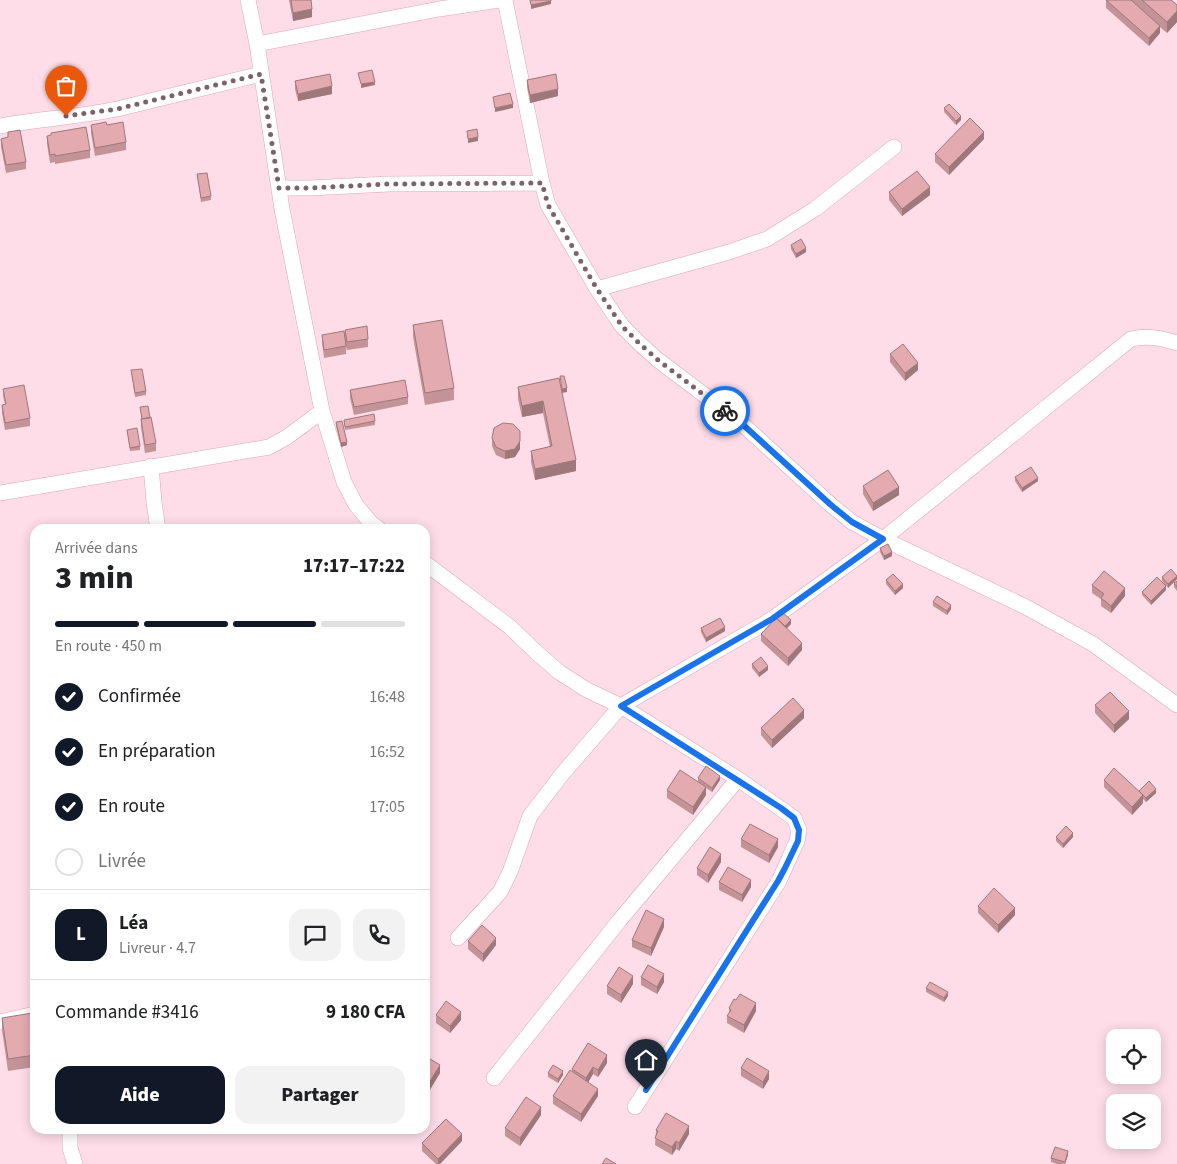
<!DOCTYPE html>
<html lang="fr">
<meta charset="utf-8">
<style>
:root{--surface:#fff;--page:#f2f2f2;--text:#202124;--muted:#757577;--line:#e0e0e0;--accent:#111827}
body{margin:0;font-family:"Source Sans 3",sans-serif;background:var(--page);color:var(--text);height:100vh;display:flex;flex-direction:column;font-size:19px;white-space:nowrap}
*{box-sizing:border-box;margin:0}
p{font-size:16px;color:var(--muted)}
.icon{flex:none;width:28px;height:28px;fill:none;stroke:currentColor;stroke-width:2;stroke-linecap:round;stroke-linejoin:round}
.map{position:relative;flex:1;overflow:hidden}
.side{position:absolute;left:30px;top:524px;width:400px;height:610px;display:flex;flex-direction:column;background:var(--surface);border-radius:15px;box-shadow:0 2px 12px #0003}
.side>*{flex:none}
.controls{position:absolute;left:1106px;top:1029px;display:grid;gap:10px}
.controls a{display:grid;place-items:center;width:55px;height:55px;border-radius:10px;background:var(--surface);box-shadow:0 2px 12px #0003;font-size:25px}
.pin{position:absolute;display:grid;place-items:center;width:42px;height:42px;color:#fff;margin:-51px -21px;border-radius:50% 50% 50% 0;rotate:-45deg;box-shadow:0 0 5px #0007}
.pin .icon{rotate:45deg}
.courier{position:absolute;display:grid;place-items:center;width:50px;height:50px;margin:-25px;border:4px solid #1a73e8;border-radius:50%;background:#fff;color:#222;box-shadow:0 1px 6px #0007}
.summary em{font-style:normal;font-weight:800}
.summary div{display:flex;flex-direction:column-reverse}
.summary{display:flex;align-items:center;justify-content:space-between;height:85px;padding:0 25px}
h1{font-size:32px;font-weight:800;line-height:38px}
.bar{display:grid;grid-template-columns:repeat(4,1fr);gap:8px 5px;align-content:center;height:60px;padding:0 25px}
.bar i{height:6px;border-radius:4px;background:var(--line)}
.bar .selected{background:var(--accent)}
.bar p{grid-column:span 4}
.line{display:flex;align-items:center;gap:12px;padding:0 25px;border-top:1px solid var(--line)}
.line div{flex:1}
.round{display:grid;place-items:center;flex:none;width:52px;height:52px;border-radius:15px;background:var(--page)}
ol{padding:0 25px;list-style:none}
li{display:flex;align-items:center;gap:15px;height:55px}
li p{margin-inline-start:auto}
li .icon{padding:5px;border-radius:50%;background:var(--accent);color:#fff;stroke-width:4}
li:last-child{color:var(--muted)}
li i{width:28px;height:28px;border:2px solid var(--line);border-radius:50%}
.action{display:flex;gap:10px;margin-top:auto;padding:10px 25px}
.action a{flex:1;height:58px;border-radius:15px;background:var(--accent);color:#fff;font-size:20px;font-weight:800;line-height:58px;text-align:center}
.action a+a{background:var(--page);color:var(--text)}
.map>svg:first-child{display:block}
.lines{fill:none;stroke-linecap:round;stroke-linejoin:round}
.minor-casing{stroke:#daa7bb;stroke-width:16}
.minor{stroke:#fff;stroke-width:15}
.wall{fill:#c39397}
.shaded-wall{fill:#9f787b}
.building{fill:#e3abb0;stroke:#9f787b}
.done{stroke:#7b636c;stroke-width:5;stroke-dasharray:0 9}
.route{stroke:#1a73e8;stroke-width:6}
</style>
<div class="map">
<svg width="1177" height="1164" viewBox="0 0 1177 1164">
<rect width="100%" height="100%" fill="#fedde9"/>
<g class="lines">
<defs>
<path id="minor" d="M248,0L257,44L282,209L322,411L344,482L356,505L371,523L379,529
M505,0L542,183L548,205L597,289L622,326L639,343L658,360L740,422L831,505L852,522L883,539L1024,606L1093,644L1177,705
M257,44L439,9L499,0
M0,126C39,119 78,117 117,109L261,74
M279,188H310L388,184L542,183
M597,289L729,252L767,239L815,209L894,147
M151,466L154,502L158,529
M0,493L269,447L287,437L322,411
M425,563L510,627L536,652L559,672L587,690L621,706L738,779L794,818L799,830L797,841L779,881L635,1107
M458,938L500,892L510,872L530,816L563,773L621,706L772,619L883,539L1131,339C1147,335 1161,338 1177,343
M0,1022L35,1014
M494,1078L619,921L738,779
M70,1129V1148L75,1164"/>
</defs>
<use href="#minor" class="minor-casing"/>
<use href="#minor" class="minor"/>
</g>
<path class="wall" d="M289,0H311L312,17L293,21Z
M1106,0H1171L1177,5V22L1167,33L1160,27V33L1149,46L1106,8Z
M527,80L558,96L530,103L527,87Z
M295,81L332,94L298,101L295,89Z
M944,108L961,120L956,125L944,112Z
M91,125H107L126,142V150L95,156L91,133Z
M8,132L26,162V169L6,173L1,147V139L8,138Z
M47,136L90,150V158L55,164V162L50,163L47,144Z
M984,139L949,175L935,162V154Z
M197,174L211,196V200L201,202Z
M889,192L930,195L902,216L889,200Z
M791,245L806,252L796,258L791,249Z
M413,325L454,388V400L425,405L413,337Z
M345,330L368,339V347L347,350L346,347V354L324,358L322,342V335L345,337Z
M890,354L918,370L905,381L890,362Z
M131,370L146,391V395L135,397Z
M559,378L576,471L535,480L531,462V451L550,447L543,413L522,417L518,399V387Z
M3,389L30,418V426L5,430L2,413V405L5,404L3,396Z
M350,390L408,397V404L354,415L350,398Z
M140,407L156,443V451L145,453L141,427V419H142Z
M344,420L375,421V425L345,430Z
M336,422L347,445L341,447L336,426Z
M127,430L140,446V450L130,451Z
M492,438L520,449L515,457L505,459L496,455L492,446Z
M1015,477L1038,481L1022,492L1015,481Z
M863,486L899,495L873,511L863,494Z
M880,548L892,556L884,560L880,552Z
M1162,577L1177,579L1168,588L1162,581Z
M886,580L903,588L895,595L886,584Z
M1177,581V591L1174,587V583Z
M1092,585L1125,596L1111,613L1101,606V599L1092,593Z
M1166,590L1151,605L1142,595V592Z
M933,602L951,609L947,615L933,606Z
M775,617L791,624L787,628L802,650L788,666L761,641V634L775,619Z
M701,628L725,631L706,642L701,632Z
M752,664L768,670L759,677L752,668Z
M1095,705L1129,719L1114,733L1095,713Z
M804,718L772,748L761,735V728Z
M698,778L720,780L712,792L706,788V795L693,815L667,798V790L698,782Z
M1104,780L1139,792L1156,793L1146,802L1143,799V803L1132,815L1104,787Z
M1056,837H1073L1063,848L1056,841Z
M741,839L778,847L769,863L741,847Z
M721,862L708,883L697,875V868Z
M719,882L751,887L742,902L719,890Z
M978,906L1015,915L998,933L978,913Z
M664,927L651,956L632,947V940Z
M468,941L496,945L483,962L468,949Z
M641,977L664,982L657,994L641,985Z
M633,984L621,1003L607,994V986Z
M926,988L948,996L944,1002L926,992Z
M729,1008L756,1011L744,1033L727,1023V1016L729,1013Z
M436,1015L461,1020L450,1033L436,1023Z
M2,1018L35,1031V1067L8,1071L2,1030Z
M425,1056L440,1073L426,1096L425,1095Z
M607,1063L598,1077L593,1074L588,1082L598,1096L581,1122L553,1104V1096L572,1072V1069Z
M741,1068L769,1079L763,1089L741,1076Z
M548,1073L563,1075L558,1083L548,1077Z
M541,1115L520,1146L505,1136V1128Z
M656,1130L689,1134L679,1151L676,1149L672,1155L655,1145Z
M462,1141L440,1164H436L422,1151V1143Z
M1068,1155L1065,1164H1057L1051,1162V1158Z"/>
<path class="shaded-wall" d="M551,1V4L531,9V5Z
M312,9V17L293,21V13Z
M1177,11V22L1167,33V22Z
M1160,26V33L1149,46V38Z
M375,82V85L361,88V84Z
M332,86V94L298,101V94Z
M558,89V96L530,103V95Z
M513,104V108L495,112V108Z
M961,116V120L956,125V121Z
M984,132V139L949,175V167Z
M478,137V141L468,143V139Z
M930,187V195L902,216V209Z
M806,248V252L796,258V254Z
M918,363V370L905,381V373Z
M567,388V392L562,393V389Z
M543,401V413L522,417V406Z
M520,441V449L515,457L505,459V451Z
M347,442V445L341,447V443Z
M576,460V471L535,480V469Z
M1038,478V481L1022,492V488Z
M899,487V495L873,511V503Z
M892,552V556L884,560V556Z
M1177,576V579L1168,588V584Z
M903,584V588L895,595V591Z
M1166,586V590L1151,605V601Z
M1125,588V596L1111,613V606Z
M951,605V609L947,615V611Z
M791,620V624L785,630V626Z
M725,627V631L706,642V638Z
M802,643V650L788,666V658Z
M768,666V670L759,677V673Z
M804,710V718L772,748V740Z
M1129,711V719L1114,733V725Z
M720,776V780L712,792V788Z
M706,787V795L693,815V807Z
M1156,789V793L1146,802V798Z
M1143,795V803L1132,815V807Z
M1073,833V837L1063,848V844Z
M778,839V847L769,863V855Z
M721,854V862L708,883V875Z
M751,880V887L742,902V895Z
M1015,908V915L998,933V925Z
M664,919V927L651,956V948Z
M496,938V945L483,962V954Z
M664,974V982L657,994V987Z
M633,976V984L621,1003V995Z
M948,992V996L944,1002V998Z
M756,1003V1011L744,1033V1025Z
M461,1012V1020L450,1033V1026Z
M607,1055V1063L598,1077V1070Z
M440,1065V1073L426,1096V1088Z
M593,1067V1074L586,1086V1078Z
M563,1071V1075L558,1083V1079Z
M769,1071V1079L763,1089V1082Z
M598,1089V1096L581,1122V1114Z
M541,1107V1115L520,1146V1138Z
M689,1126V1134L679,1151V1143Z
M462,1134V1141L440,1164H438V1159Z
M676,1141V1149L672,1155V1147Z
M1068,1151V1155L1065,1164V1162Z"/>
<path class="building" d="M291,0H311L312,9L293,13Z
M530,0H551V1L531,5Z
M1106,0H1131L1160,26L1149,38Z
M1142,0H1171L1177,5V11L1167,22Z
M372,70L375,82L361,84L358,73Z
M330,74L332,86L298,94L295,81Z
M556,74L558,89L530,95L527,80Z
M510,93L513,104L495,108L493,97Z
M949,104L961,116L956,121L944,108Z
M970,118L984,132L949,167L935,154Z
M106,122L107,125L123,122L126,142L95,148L91,125Z
M86,127L90,150L55,156V154L50,155L47,136L51,135V133Z
M477,129L478,137L468,139L467,131Z
M20,130L26,162L6,165L1,139L8,137V132Z
M917,171L930,187L902,209L889,192Z
M207,173L211,196L201,198L197,174Z
M801,239L806,248L796,254L791,245Z
M442,320L454,388L425,393L413,325Z
M367,326L368,339L347,342L345,330Z
M344,331L346,346L324,350L322,335Z
M903,344L918,363L905,373L890,354Z
M142,369L146,391L135,393L131,370Z
M560,376H564L567,388L562,389Z
M559,378L576,460L535,469L531,451L552,446L543,401L522,406L518,387Z
M405,380L408,397L354,407L350,390Z
M24,385L30,418L5,423L2,405L6,404L3,389Z
M148,406L150,418L142,419L140,407Z
M374,414L375,421L345,427L344,420Z
M151,417L156,443L145,445L141,419Z
M342,421L347,442L341,443L336,422Z
M503,423L513,424L520,431V441L515,449L505,451L496,447L492,438L494,428Z
M137,428L140,446L130,448L127,430Z
M1031,467L1038,478L1022,488L1015,477Z
M888,470L899,487L873,503L863,486Z
M888,544L892,552L884,556L880,548Z
M1171,569L1177,576L1168,584L1162,577Z
M1104,571L1125,588L1111,606L1101,598L1104,594L1092,585Z
M893,574L903,584L895,591L886,580Z
M1157,577L1166,586L1151,601L1142,592Z
M1177,581V587L1174,583Z
M937,596L951,605L947,611L933,602Z
M781,611L791,620L785,626L775,617Z
M720,618L725,627L706,638L701,628Z
M776,618L802,643L788,658L761,634Z
M761,657L768,666L759,673L752,664Z
M1110,692L1129,711L1114,725L1095,705Z
M793,698L804,710L772,740L761,728Z
M706,766L720,776L712,788L698,778Z
M1114,768L1143,795L1132,807L1104,780Z
M680,770L706,787L693,807L667,790Z
M1149,781L1156,789L1146,798L1139,791Z
M750,824L778,839L769,855L741,839Z
M1066,826L1073,833L1063,844L1056,837Z
M710,847L721,854L708,875L697,868Z
M728,867L751,880L742,895L719,882Z
M994,888L1015,908L998,925L978,906Z
M646,910L664,919L651,948L632,940Z
M482,925L496,938L483,954L468,941Z
M648,965L664,974L657,987L641,977Z
M619,967L633,976L621,995L607,986Z
M930,982L948,992L944,998L926,988Z
M740,994L756,1003L744,1025L727,1016L731,1010L729,1008L734,999L736,1000Z
M446,1001L461,1012L450,1026L436,1015Z
M32,1013L35,1031V1055L8,1059L2,1018Z
M588,1043L607,1055L598,1070L593,1067L586,1078L572,1069Z
M425,1056L440,1065L426,1088L425,1087Z
M747,1058L769,1071L763,1082L741,1068Z
M553,1065L563,1071L558,1079L548,1073Z
M570,1070L598,1089L581,1114L553,1096Z
M526,1097L541,1107L520,1138L505,1128Z
M666,1113L689,1126L679,1143L676,1141L672,1147L655,1138L658,1131L656,1130Z
M446,1119L462,1134L438,1159L422,1143Z
M1055,1147L1068,1151L1065,1162L1051,1158Z
M606,1158L616,1164H602Z"/>
<g class="lines">
<path class="done" d="M66,116L117,109L261,74L279,188H310L388,184L542,183L548,205L597,289L622,326L639,343L658,360L725,411"/>
<path class="route" d="M646,1090L778,881L785,868L798,841L799,830L794,818L781,808L621,706L772,619L883,539L852,522L831,505L740,422L725,411"/>
</g>
</svg>
<div class="controls">
<a><svg class="icon" aria-label="locate" viewBox="0 0 24 24"><circle cx="12" cy="12" r="6"/><path d="M12 2v4M12 18v4M2 12h4M18 12h4"/></svg></a>
<a><svg class="icon" aria-label="layers" viewBox="0 0 24 24"><path d="M12 4l9 5-9 5-9-5zM3 14l9 5 9-5"/></svg></a>
</div>
<div class="pin" style="left:66px;top:116px;background:#ea580c"><svg class="icon" aria-label="bag" viewBox="0 0 24 24"><path d="M5 8h14l-1 12H6zM9 8a3 3 0 0 1 6 0"/></svg></div>
<div class="pin" style="left:646px;top:1090px;background:#1f2937"><svg class="icon" aria-label="home" viewBox="0 0 24 24"><path d="M3 11l9-7 9 7M6 9v11h12V9"/></svg></div>
<div class="courier" style="left:725px;top:411px"><svg class="icon" aria-label="bike" viewBox="0 0 24 24"><circle cx="6" cy="16" r="4"/><circle cx="18" cy="16" r="4"/><path d="M6 16l4-8h5l3 8M10 8l3 8H6M13 5h3"/></svg></div>
<section class="side">
<div class="summary"><div><h1>3 min</h1><p>Arrivée dans</p></div><em>17:17–17:22</em></div>
<div class="bar"><i class="selected"></i><i class="selected"></i><i class="selected"></i><i></i><p>En route · 450 m</p></div>
<ol>
<li><svg class="icon" aria-label="check" viewBox="0 0 24 24"><path d="M5 12l5 5 9-10"/></svg>Confirmée<p>16:48</p></li>
<li><svg class="icon" aria-label="check" viewBox="0 0 24 24"><path d="M5 12l5 5 9-10"/></svg>En préparation<p>16:52</p></li>
<li><svg class="icon" aria-label="check" viewBox="0 0 24 24"><path d="M5 12l5 5 9-10"/></svg>En route<p>17:05</p></li>
<li><i></i>Livrée</li>
</ol>
<div class="line" style="height:90px"><b class="round" style="background:var(--accent);color:#fff">L</b><div><b>Léa</b><p>Livreur · 4.7</p></div><a class="round"><svg class="icon" aria-label="chat" viewBox="0 0 24 24"><path d="M4 5h16v11H9l-5 4z"/></svg></a><a class="round"><svg class="icon" aria-label="phone" viewBox="0 0 24 24"><path d="M5 4h4l2 5-3 2q2 4 5 5l2-3 5 2v4C11 20 4 13 5 4z"/></svg></a></div>
<div class="line" style="height:65px"><div>Commande #3416</div><b>9 180 CFA</b></div>
<div class="action"><a>Aide</a><a>Partager</a></div>
</section>
</div>
